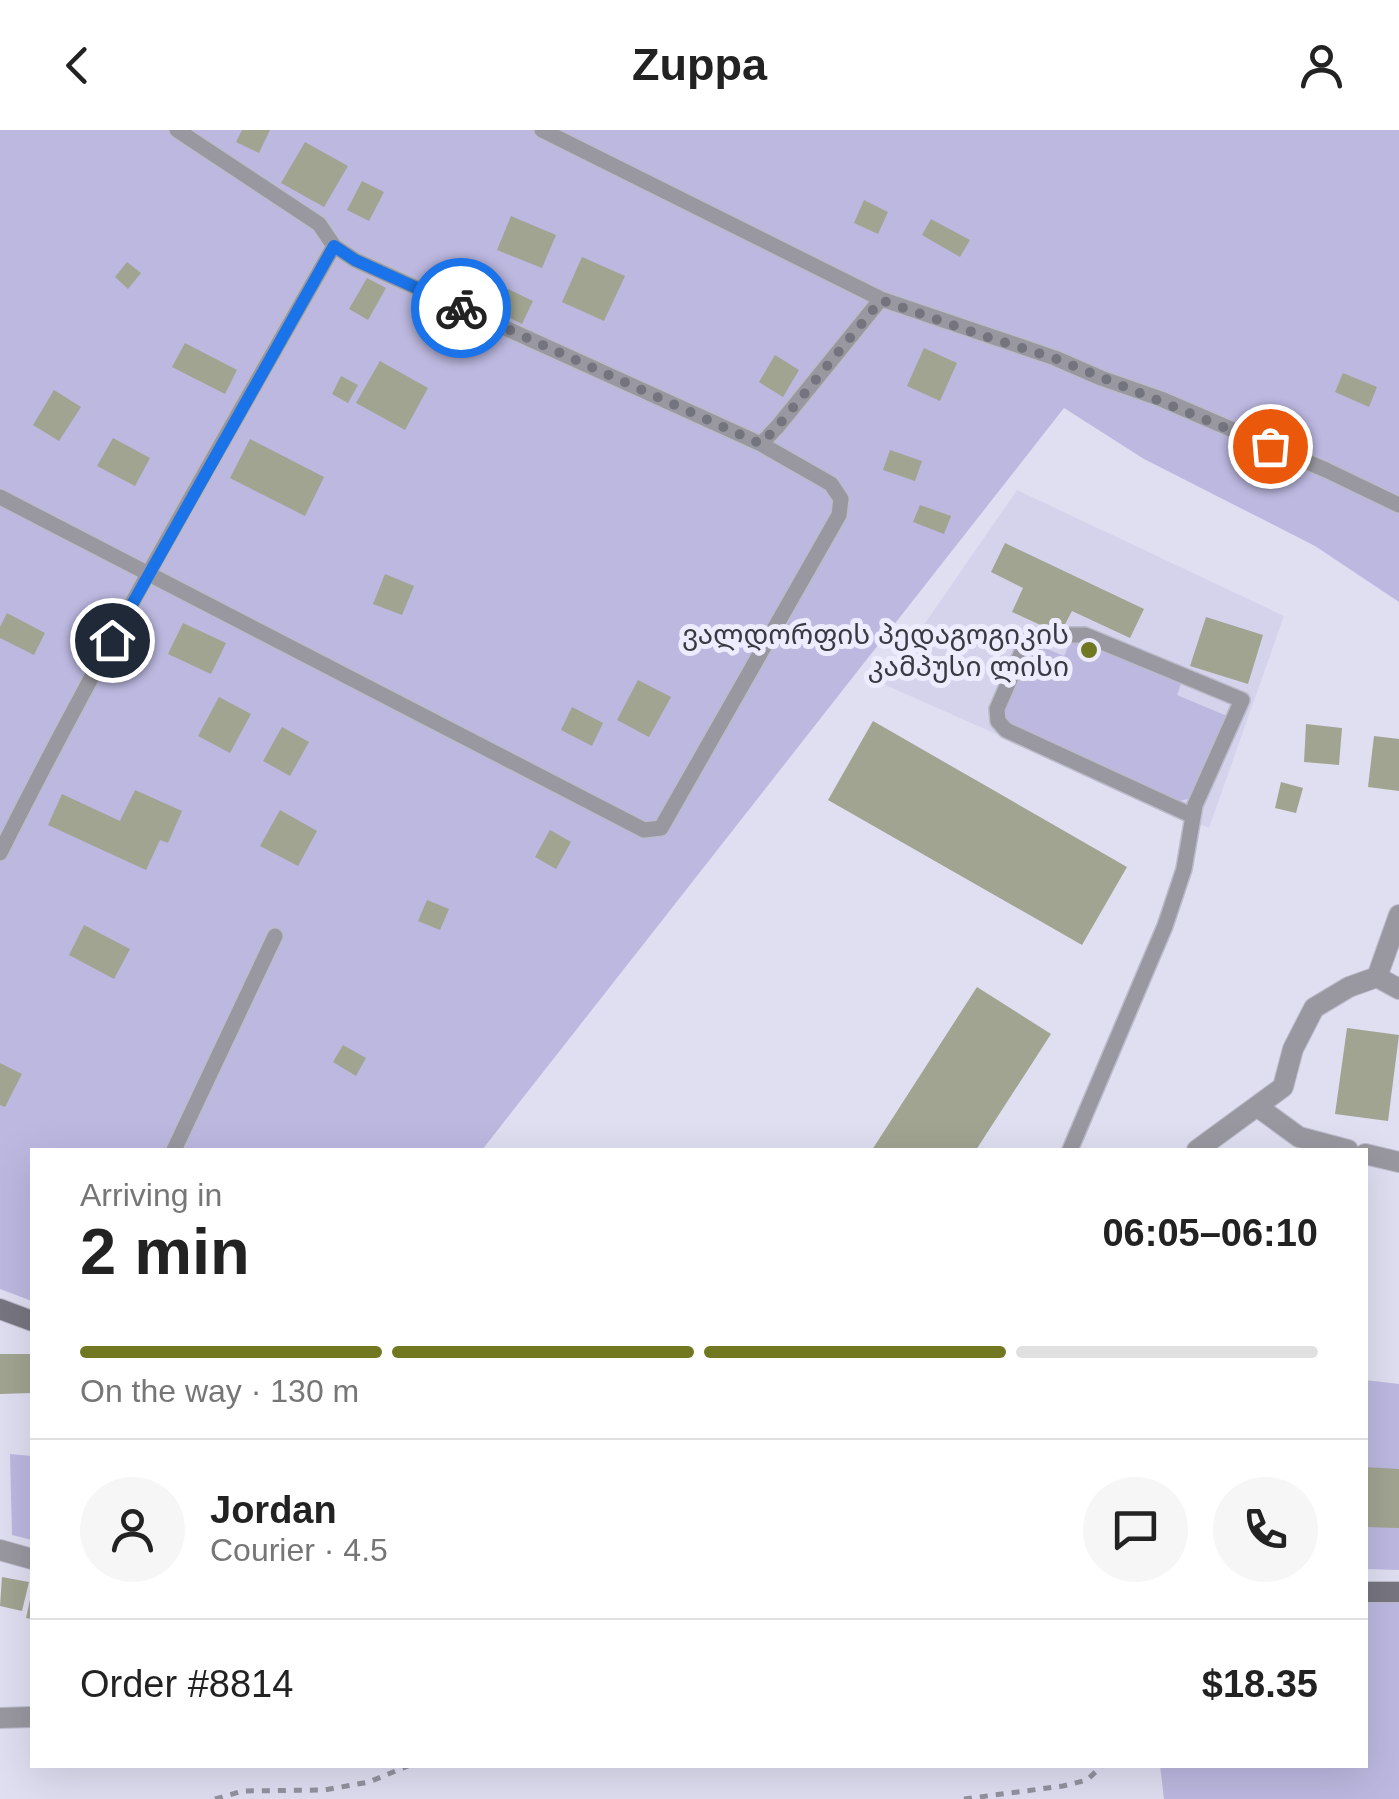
<!DOCTYPE html>
<meta charset="utf-8">
<style>
:root{--surface:#fff;--page:#f6f6f6;--text:#222;--muted:#767676;--line:#e0e0e0;--accent:#727821}
body{margin:0;font-family:Arial,"Noto Sans Georgian",sans-serif;background:var(--page);color:var(--text);height:100vh;display:flex;flex-direction:column;font-size:38px;white-space:nowrap}
*{box-sizing:border-box;margin:0}
p{font-size:32px;color:var(--muted)}
.icon{flex:none;width:55px;height:55px;fill:none;stroke:currentColor;stroke-width:2;stroke-linecap:round;stroke-linejoin:round}
.map{position:relative;flex:1;overflow:hidden}
.drawer{position:absolute;left:30px;top:1018px;width:1338px;height:620px;display:flex;flex-direction:column;background:var(--surface);border-radius:0px;box-shadow:0 10px 40px #0002}
.drawer>*{flex:none}
.pin{position:absolute;display:grid;place-items:center;width:85px;height:85px;color:#fff;margin:-42px;border:5px solid #fff;border-radius:50%;box-shadow:0 2px 10px #0007}
.courier{position:absolute;display:grid;place-items:center;width:100px;height:100px;margin:-50px;border:8px solid #1a73e8;border-radius:50%;background:#fff;color:#222;box-shadow:0 2px 12px #0007}
.head em{font-style:normal;font-weight:700}
.head div{display:flex;flex-direction:column-reverse}
.head{display:flex;align-items:center;justify-content:space-between;height:170px;padding:0 50px}
h1{font-size:65px;font-weight:700;line-height:75px}
.bar{display:grid;grid-template-columns:repeat(4,1fr);gap:15px 10px;align-content:center;height:120px;padding:0 50px}
.bar i{height:12px;border-radius:8px;background:var(--line)}
.bar .current{background:var(--accent)}
.bar p{grid-column:span 4}
.line{display:flex;align-items:center;gap:25px;padding:0 50px;border-top:2px solid var(--line)}
.line div{flex:1}
.round{display:grid;place-items:center;flex:none;width:105px;height:105px;border-radius:52px;background:var(--page)}
header{display:flex;justify-content:space-between;align-items:center;height:130px;padding:0 50px;background:var(--surface);font-size:45px;font-weight:700}
.map>svg:first-child{display:block}
.built{fill:#d5d3ec}
.green{fill:#bcb8e0}
.building{fill:#a1a491}
.lines{fill:none;stroke-linecap:round;stroke-linejoin:round}
.lane-casing{stroke:#bbbbcb;stroke-width:18}
.street-casing{stroke:#bbbbcb;stroke-width:22}
.secondary-casing{stroke:#bbbbcb;stroke-width:22}
.path{stroke:#9392a0;stroke-width:5;stroke-dasharray:8 8;stroke-linecap:butt}
.lane{stroke:#9998a0;stroke-width:15}
.street{stroke:#9998a0;stroke-width:20}
.secondary{stroke:#767580;stroke-width:20}
.done{stroke:#74747f;stroke-width:10;stroke-dasharray:0 18}
.route{stroke:#1a73e8;stroke-width:12}
.poi-dot{fill:#727821;stroke:#edecff;stroke-width:4}
.labels{text-anchor:middle;stroke-width:10;stroke-linejoin:round;paint-order:stroke}
.poi-label{font-size:28px;fill:#3a3a41;stroke:#edecff;text-anchor:end}
</style>
<header><svg class="icon" aria-label="back" viewBox="0 0 24 24"><path d="M15 5l-7 7 7 7"/></svg>Zuppa<svg class="icon" aria-label="person" viewBox="0 0 24 24"><circle cx="12" cy="8" r="4"/><path d="M4 21q1-7 8-7t8 7"/></svg></header>
<div class="map">
<svg width="1399" height="1669" viewBox="0 0 1399 1669">
<rect width="100%" height="100%" fill="#e0dff2"/>
<path class="built" d="M1017,360L1284,486L1209,698L883,554Z"/>
<path class="green" d="M0,0H1399V472L1315,416L1144,329L1064,278L482,1020H32V1171L0,1159Z
M1072,508L1181,554L1177,565L1227,586L1192,668L1179,671L1009,594L1003,582L1033,513L1064,526Z
M1365,1250L1399,1254V1440L1365,1439Z
M10,1324L32,1326V1410L12,1405Z
M1399,1461V1669H1164L1160,1635H1365V1462Z"/>
<path class="building" d="M242,0H270L259,23L236,12Z
M305,12L348,36L324,77L281,53Z
M362,51L384,62L369,91L347,80Z
M864,70L888,82L878,104L854,93Z
M511,86L556,105L542,138L497,120Z
M931,89L970,110L960,127L922,105Z
M582,127L625,146L604,191L562,172Z
M127,132L141,143L128,159L115,147Z
M367,148L386,158L368,190L349,179Z
M508,159L533,171L522,194L498,182Z
M185,213L237,240L225,264L172,237Z
M924,218L957,233L940,271L907,256Z
M775,225L799,240L783,267L759,252Z
M380,231L428,258L405,300L356,273Z
M1343,243L1377,257L1369,277L1335,262Z
M341,246L358,255L348,273L332,264Z
M54,260L81,277L59,311L33,295Z
M113,308L150,328L135,356L97,336Z
M250,309L324,347L305,386L230,348Z
M890,320L922,331L915,351L883,340Z
M920,375L951,386L944,404L913,392Z
M1005,413L1144,479L1130,508L1072,481L1060,504L1012,482L1023,458L991,442Z
M385,444L414,456L402,485L373,474Z
M7,483L45,503L34,525L0,508V497Z
M1206,487L1263,505L1248,554L1190,536Z
M183,493L226,513L211,544L168,524Z
M638,550L671,567L649,607L617,590Z
M219,567L251,584L230,623L198,606Z
M572,577L603,593L592,616L561,600Z
M873,591L1127,737L1082,815L828,670Z
M1306,594L1342,598L1339,635L1304,632Z
M282,597L309,612L290,646L263,631Z
M1374,606L1399,609V661L1368,657Z
M1281,652L1303,658L1296,683L1275,678Z
M135,660L182,681L168,713L160,710L146,740L48,695L62,664L120,691Z
M280,680L317,701L298,736L260,716Z
M550,700L571,712L556,739L535,727Z
M427,770L449,779L440,800L418,791Z
M84,795L130,819L114,849L69,825Z
M977,857L1051,904L976,1020H872Z
M1347,898L1399,905L1388,991L1335,984Z
M343,915L366,928L356,946L333,932Z
M0,933L22,944L5,977L0,975Z
M0,1224H32V1263L0,1264Z
M1365,1337L1399,1339V1398L1365,1397Z
M2,1447L29,1452L22,1481L0,1476Z
M31,1465H32V1489L26,1488Z"/>
<g class="lines">
<defs>
<path id="lane" d="M542,0L881,169L1055,228L1101,248L1161,269L1326,340L1399,375
M761,314L778,296L881,169
M0,367L644,700L661,698L839,385L841,369L831,354L761,314L355,130L334,116L319,94L177,0
M0,723C103,517 220,317 334,116
M174,1020L275,806
M1070,1020L1165,796L1184,739L1195,675L1242,570L1085,505H1034L1027,510L997,579L998,591L1006,600L1193,686"/>
<path id="street" d="M1377,847L1399,859
M1258,977L1299,1007L1348,1020
M1197,1020L1283,957L1293,919L1314,878L1349,857L1377,847L1399,785
M1365,1024L1399,1032
M0,1420L32,1429
M0,1588L32,1587"/>
<path id="secondary" d="M0,1179L32,1191
M1365,1462H1399"/>
</defs>
<use href="#lane" class="lane-casing"/>
<use href="#street" class="street-casing"/>
<use href="#secondary" class="secondary-casing"/>
<path class="path" d="M215,1669L243,1661L324,1660L369,1652L410,1635
M964,1669L1063,1656L1087,1650L1103,1635"/>
<use href="#lane" class="lane"/>
<use href="#street" class="street"/>
<use href="#secondary" class="secondary"/>
</g>
<g class="lines">
<path class="done" d="M461,178L761,314L778,296L881,170L984,206L1054,228L1270,316"/>
<path class="route" d="M112,510L334,116L355,130L461,178"/>
</g>
<circle class="poi-dot" cx="1089" cy="520" r="10"/>
<g class="labels">
<g class="poi-label">
<text x="1069" y="514">ვალდორფის პედაგოგიკის<tspan x="1069" dy="32">კამპუსი ლისი</tspan></text>
</g>
</g>
</svg>
<div class="pin" style="left:1270px;top:316px;background:#ea580c"><svg class="icon" aria-label="bag" viewBox="0 0 24 24"><path d="M5 8h14l-1 12H6zM9 8a3 3 0 0 1 6 0"/></svg></div>
<div class="pin" style="left:112px;top:510px;background:#1f2937"><svg class="icon" aria-label="home" viewBox="0 0 24 24"><path d="M3 11l9-7 9 7M6 9v11h12V9"/></svg></div>
<div class="courier" style="left:461px;top:178px"><svg class="icon" aria-label="bike" viewBox="0 0 24 24"><circle cx="6" cy="16" r="4"/><circle cx="18" cy="16" r="4"/><path d="M6 16l4-8h5l3 8M10 8l3 8H6M13 5h3"/></svg></div>
<section class="drawer">
<div class="head"><div><h1>2 min</h1><p>Arriving in</p></div><em>06:05–06:10</em></div>
<div class="bar"><i class="current"></i><i class="current"></i><i class="current"></i><i></i><p>On the way · 130 m</p></div>
<div class="line" style="height:180px"><a class="round"><svg class="icon" aria-label="person" viewBox="0 0 24 24"><circle cx="12" cy="8" r="4"/><path d="M4 21q1-7 8-7t8 7"/></svg></a><div><b>Jordan</b><p>Courier · 4.5</p></div><a class="round"><svg class="icon" aria-label="chat" viewBox="0 0 24 24"><path d="M4 5h16v11H9l-5 4z"/></svg></a><a class="round"><svg class="icon" aria-label="phone" viewBox="0 0 24 24"><path d="M5 4h4l2 5-3 2q2 4 5 5l2-3 5 2v4C11 20 4 13 5 4z"/></svg></a></div>
<div class="line" style="height:130px"><div>Order #8814</div><b>$18.35</b></div>
</section>
</div>
